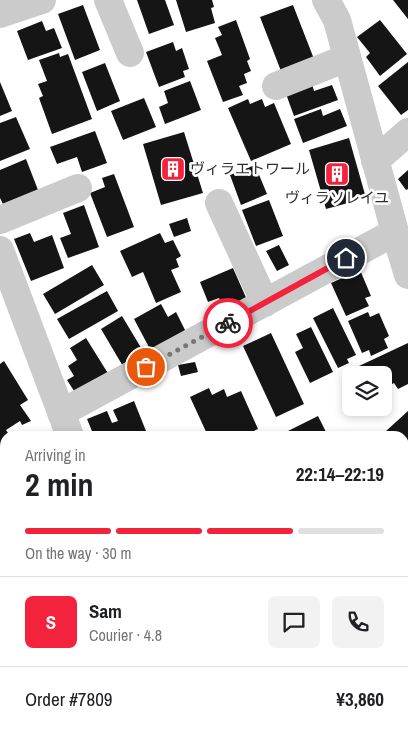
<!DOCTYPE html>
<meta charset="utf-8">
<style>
:root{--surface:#fff;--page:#f2f2f2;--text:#202124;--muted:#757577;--line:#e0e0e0;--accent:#f3233d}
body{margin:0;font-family:"Archivo Narrow","Noto Sans JP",sans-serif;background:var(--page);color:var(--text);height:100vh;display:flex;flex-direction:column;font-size:19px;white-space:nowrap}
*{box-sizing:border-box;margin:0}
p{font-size:16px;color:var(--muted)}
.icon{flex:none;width:28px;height:28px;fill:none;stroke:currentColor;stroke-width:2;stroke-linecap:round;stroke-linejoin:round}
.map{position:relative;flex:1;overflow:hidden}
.side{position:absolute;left:0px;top:431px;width:409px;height:311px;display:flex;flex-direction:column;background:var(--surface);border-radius:15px 15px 0 0;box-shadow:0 2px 8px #0003}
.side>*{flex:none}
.tools{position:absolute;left:342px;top:366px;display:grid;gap:10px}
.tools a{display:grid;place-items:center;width:50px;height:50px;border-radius:8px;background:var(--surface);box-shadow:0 2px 8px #0003;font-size:25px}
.pin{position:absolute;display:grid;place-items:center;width:42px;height:42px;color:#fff;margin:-21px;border:2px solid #fff;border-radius:50%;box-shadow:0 1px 5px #0007}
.courier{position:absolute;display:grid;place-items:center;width:50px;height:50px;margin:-25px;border:4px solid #f3233d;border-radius:50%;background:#fff;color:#222;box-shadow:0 1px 6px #0007}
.headline em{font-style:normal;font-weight:700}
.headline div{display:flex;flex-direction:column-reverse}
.headline{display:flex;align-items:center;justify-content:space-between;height:85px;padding:0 25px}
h1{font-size:32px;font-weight:700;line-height:38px}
.bar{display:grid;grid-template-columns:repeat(4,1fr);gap:8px 5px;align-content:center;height:60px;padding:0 25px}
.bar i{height:6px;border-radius:4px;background:var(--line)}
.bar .on{background:var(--accent)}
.bar p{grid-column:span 4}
.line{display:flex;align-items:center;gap:12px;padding:0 25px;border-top:1px solid var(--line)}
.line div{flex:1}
.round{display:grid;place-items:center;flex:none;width:52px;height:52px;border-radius:8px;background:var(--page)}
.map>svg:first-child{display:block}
.green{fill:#e6eddb}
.building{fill:#151515}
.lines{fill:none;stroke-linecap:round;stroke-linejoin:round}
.minor{stroke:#cbcbcb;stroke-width:28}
.done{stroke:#777;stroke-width:5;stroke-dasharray:0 9}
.route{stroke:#f3233d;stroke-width:6}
.labels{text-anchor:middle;stroke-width:5;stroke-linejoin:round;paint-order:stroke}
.poi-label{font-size:15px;fill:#2e2e2e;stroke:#fff;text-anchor:start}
</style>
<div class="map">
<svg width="408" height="742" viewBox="0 0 408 742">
<rect width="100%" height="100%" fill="#fff"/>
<path class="green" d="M0,455L5,457V500L0,502Z"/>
<path class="building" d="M137,0H165L174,25L149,34Z
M176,0H212L214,7L211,8L215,23L186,32Z
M393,0H408V19Z
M83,5L100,50L75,60L58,14Z
M293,5L314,59L281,71L260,17Z
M236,20L250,59L247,61L251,71L244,74L247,83L239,86L243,95L223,102L207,61L222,55L215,38L222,35L218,27Z
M380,20L407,54L380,76L366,57L370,53L357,37Z
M42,21L46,31L54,28L62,48L28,60L17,31Z
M173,42L176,51L182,48L189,69L183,71L185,77L159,87L146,52Z
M59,53L60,57L68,54L92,119L52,134L39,98L43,96L38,84L47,81L39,60Z
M408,62V110L401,115L378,86Z
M105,63L120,101L97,111L82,72Z
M190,81L201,110L165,124L159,107L168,103L164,91Z
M0,82L12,111L0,116Z
M312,84L314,91L332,85L338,100L294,116L286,94Z
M144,98L156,127L123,140L111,111Z
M248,99L250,104L262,99L265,107L274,103L291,144L251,161L228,108Z
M321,109L323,116L340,109L347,126L303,143L294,119Z
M16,117L30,149L0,161V123Z
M95,131L107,163L82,172L77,157L57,164L50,147Z
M184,132L203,193L161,205L143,144Z
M349,138L366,198L326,209L309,150Z
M26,159L38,190L3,204L0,198V170Z
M255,165L267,194L241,205L230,175Z
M408,170V189L406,190L398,179Z
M114,174L134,227L107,237L90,193L105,187L102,178Z
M269,200L283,236L256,246L242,210Z
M84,205L99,247L68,258L60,238L71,234L63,213Z
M187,218L191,231L174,237L169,224Z
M30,233L34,242L52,235L64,268L31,281L14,239Z
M160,233L165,243L173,240L181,256L176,259L179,267L171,270L181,292L156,303L143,272L132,277L120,251Z
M279,245L289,265L277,271L266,251Z
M92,265L104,285L55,314L43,294Z
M233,268L248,302L225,312L219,298L208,302L200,282Z
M360,270L371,296L365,298L369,306L346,316L331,283Z
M107,291L118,311L69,339L57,319Z
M161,304L168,317L176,312L186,332L151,351L134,319Z
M333,308L356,355L347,359L349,363L338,368L313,318Z
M368,312L370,317L379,313L389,336L384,339L388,348L371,356L369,350L362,353L348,321Z
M122,316L146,356L124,368L101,329Z
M311,327L333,372L310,383L295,352L303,348L296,334Z
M271,333L304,404L276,417L243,346Z
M86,338L109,375L76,394L67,380L74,376L68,366L77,360L70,348Z
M408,343V384L398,389L394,383L384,388V375H363L359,366Z
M4,361L28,400L20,405L31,421L22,425L20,421L6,430L10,436H5V460L0,463V364Z
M195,362L198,372L181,376L178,365Z
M209,388L212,395L224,389L227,397L241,391L258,429L243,436H208L190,397Z
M134,401L148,436H94L87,419L107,411L112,423L118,421L113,410Z
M408,411V456L404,451V436H390L386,431Z
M318,416L328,436H278Z
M404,503L408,509V560L404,564Z
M5,552V597L0,598V553Z
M408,626V655L404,651V631Z
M5,641V689L0,691V642Z
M0,700L5,712V738H15L17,741L15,742H0Z
M404,729L408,735V742H365L370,738H404Z
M56,738H61L64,742H49Z
M129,738H159L147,742H131Z"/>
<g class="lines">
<path class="minor" d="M108,0L130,53
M326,0L337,20L395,232L408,275
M0,14L42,0
M276,86L347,58
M375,161L408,132
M219,203L265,303
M0,220L78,188
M0,250L70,436
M61,413L395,232
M404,583L408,579
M188,738L190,742
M320,738L322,742
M229,742L234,738"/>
</g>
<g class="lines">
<path class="done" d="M146,367L228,323"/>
<path class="route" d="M228,323L346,258"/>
</g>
<defs>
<symbol id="building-square" viewBox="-11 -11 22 22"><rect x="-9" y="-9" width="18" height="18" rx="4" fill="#f3233d" stroke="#fff"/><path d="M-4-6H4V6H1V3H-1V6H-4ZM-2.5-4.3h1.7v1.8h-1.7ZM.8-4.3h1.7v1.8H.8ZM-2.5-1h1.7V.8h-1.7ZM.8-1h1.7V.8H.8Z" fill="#fff"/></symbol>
</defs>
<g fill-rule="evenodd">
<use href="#building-square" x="159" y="155" width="28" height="28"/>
<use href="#building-square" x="323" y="160" width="28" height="28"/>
</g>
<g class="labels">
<g class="poi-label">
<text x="190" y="174">ヴィラエトワール</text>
<text x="337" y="203" text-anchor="middle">ヴィラソレイユ</text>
</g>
</g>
</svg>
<div class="tools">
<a><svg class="icon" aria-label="layers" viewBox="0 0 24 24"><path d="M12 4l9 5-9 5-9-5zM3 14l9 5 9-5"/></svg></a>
</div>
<div class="pin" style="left:146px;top:367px;background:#ea580c"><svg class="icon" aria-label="bag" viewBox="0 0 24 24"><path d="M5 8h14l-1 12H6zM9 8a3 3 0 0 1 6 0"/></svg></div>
<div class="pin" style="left:346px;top:258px;background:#1f2937"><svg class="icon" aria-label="home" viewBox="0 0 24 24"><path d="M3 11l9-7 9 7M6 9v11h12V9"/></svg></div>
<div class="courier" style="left:228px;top:323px"><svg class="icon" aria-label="bike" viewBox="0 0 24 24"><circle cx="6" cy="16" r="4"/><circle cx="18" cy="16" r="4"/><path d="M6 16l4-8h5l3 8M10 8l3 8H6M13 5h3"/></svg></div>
<section class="side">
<div class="headline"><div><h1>2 min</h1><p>Arriving in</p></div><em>22:14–22:19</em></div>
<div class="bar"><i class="on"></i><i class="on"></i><i class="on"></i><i></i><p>On the way · 30 m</p></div>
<div class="line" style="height:90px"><b class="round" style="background:var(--accent);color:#fff">S</b><div><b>Sam</b><p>Courier · 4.8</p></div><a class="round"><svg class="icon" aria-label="chat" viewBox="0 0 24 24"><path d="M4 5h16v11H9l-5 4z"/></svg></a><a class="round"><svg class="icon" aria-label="phone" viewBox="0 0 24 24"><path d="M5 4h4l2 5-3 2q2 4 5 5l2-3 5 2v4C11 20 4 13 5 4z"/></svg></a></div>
<div class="line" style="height:65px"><div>Order #7809</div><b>¥3,860</b></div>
</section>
</div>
